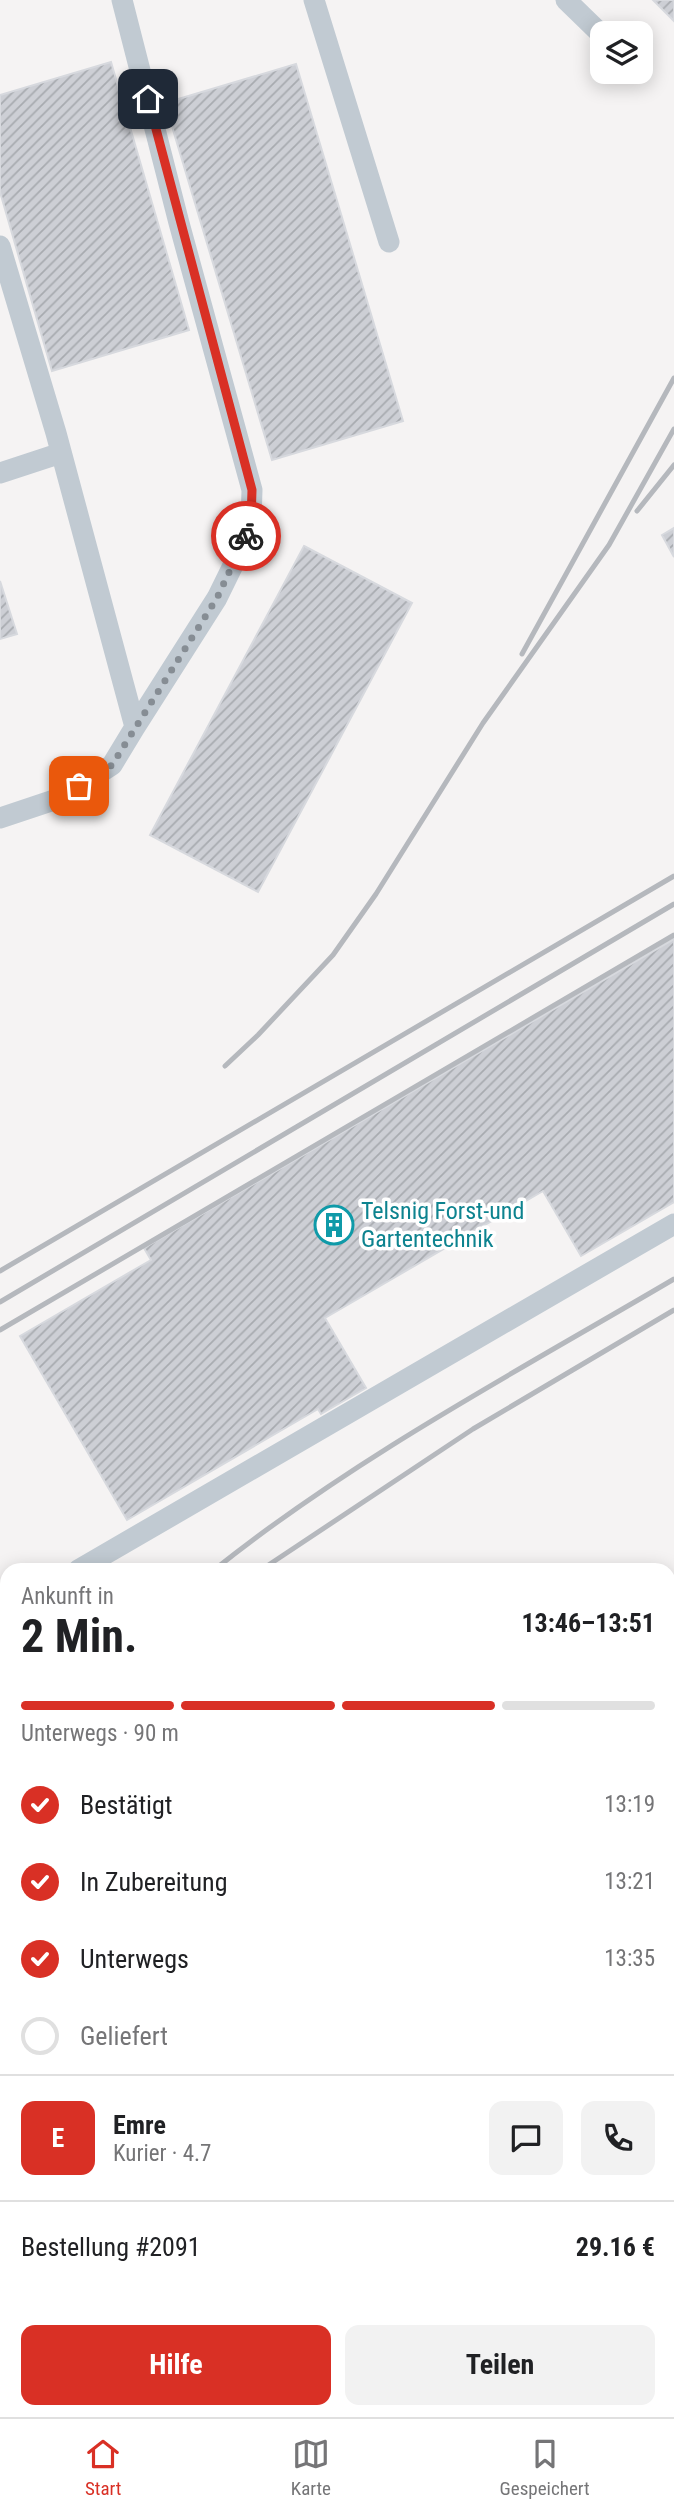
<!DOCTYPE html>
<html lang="de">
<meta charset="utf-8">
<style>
:root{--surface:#fff;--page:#f2f2f2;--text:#202124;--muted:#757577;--line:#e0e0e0;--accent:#d93025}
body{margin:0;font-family:"Roboto Condensed",sans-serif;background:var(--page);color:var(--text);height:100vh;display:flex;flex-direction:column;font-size:26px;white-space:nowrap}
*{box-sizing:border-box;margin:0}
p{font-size:23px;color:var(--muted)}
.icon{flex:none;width:38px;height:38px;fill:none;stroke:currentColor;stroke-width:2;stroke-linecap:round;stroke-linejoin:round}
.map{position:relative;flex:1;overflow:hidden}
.sheet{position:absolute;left:0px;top:1563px;width:676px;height:856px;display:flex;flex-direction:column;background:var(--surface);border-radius:21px 21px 0 0;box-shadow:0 4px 18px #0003}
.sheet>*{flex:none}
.tools{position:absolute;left:590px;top:21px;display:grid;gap:14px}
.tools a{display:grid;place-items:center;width:63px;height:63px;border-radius:14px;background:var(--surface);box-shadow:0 4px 18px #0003;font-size:35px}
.pin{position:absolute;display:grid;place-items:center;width:60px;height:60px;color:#fff;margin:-30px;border-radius:14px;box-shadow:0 4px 10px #0006}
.courier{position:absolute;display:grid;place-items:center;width:70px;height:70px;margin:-35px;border:5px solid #d93025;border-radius:50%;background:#fff;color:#222;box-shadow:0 2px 9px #0007}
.summary em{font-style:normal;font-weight:700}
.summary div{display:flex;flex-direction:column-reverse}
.summary{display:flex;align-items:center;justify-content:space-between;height:119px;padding:0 21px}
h1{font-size:46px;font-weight:700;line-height:52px}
.bar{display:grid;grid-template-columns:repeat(4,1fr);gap:10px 7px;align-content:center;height:84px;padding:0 21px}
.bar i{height:9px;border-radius:5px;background:var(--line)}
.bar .current{background:var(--accent)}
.bar p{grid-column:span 4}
.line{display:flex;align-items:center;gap:18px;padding:0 21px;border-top:2px solid var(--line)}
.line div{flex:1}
.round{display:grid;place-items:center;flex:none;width:74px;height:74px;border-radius:14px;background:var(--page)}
ol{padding:0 21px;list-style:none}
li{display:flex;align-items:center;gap:21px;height:77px}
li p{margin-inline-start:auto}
li .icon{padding:7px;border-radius:50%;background:var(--accent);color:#fff;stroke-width:4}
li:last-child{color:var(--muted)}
li i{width:38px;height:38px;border:4px solid var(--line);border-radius:50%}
.button{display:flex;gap:14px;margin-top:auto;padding:14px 21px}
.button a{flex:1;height:80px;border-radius:14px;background:var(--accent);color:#fff;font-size:28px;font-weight:700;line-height:80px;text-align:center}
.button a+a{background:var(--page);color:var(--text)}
.menu{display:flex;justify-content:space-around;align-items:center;height:98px;border-top:2px solid var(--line);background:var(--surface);font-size:19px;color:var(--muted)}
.menu a{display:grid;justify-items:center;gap:4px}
.menu .current{color:var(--accent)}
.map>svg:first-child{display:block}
.commercial{fill:#fdf9ef}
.building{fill:url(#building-hatch);stroke:#d7d9de;stroke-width:2}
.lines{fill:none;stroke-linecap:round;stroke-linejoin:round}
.lane{stroke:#c1cad2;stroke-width:21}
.primary{stroke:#b3c2d1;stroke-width:38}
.tram{stroke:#b5b8bd;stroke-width:2}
.rail{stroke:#b5b8bd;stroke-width:5}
.done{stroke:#868d94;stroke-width:7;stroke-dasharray:0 12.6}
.route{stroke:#d93025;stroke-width:9}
.labels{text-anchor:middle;stroke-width:7;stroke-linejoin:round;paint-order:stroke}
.culture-label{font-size:24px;fill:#0d838f;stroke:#fff;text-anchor:start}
</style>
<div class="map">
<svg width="674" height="2417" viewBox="0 0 674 2417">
<defs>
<pattern id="building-hatch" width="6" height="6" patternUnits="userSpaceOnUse" patternTransform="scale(1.75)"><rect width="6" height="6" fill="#cdcfd5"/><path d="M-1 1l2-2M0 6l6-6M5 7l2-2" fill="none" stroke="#a8abb0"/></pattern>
</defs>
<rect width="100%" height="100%" fill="#f5f3f3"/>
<path class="commercial" d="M674,1754V2017L669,2021L668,1758Z
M7,1906V2412H479L482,2417H0V1907Z"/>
<path class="building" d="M653,0H674V21Z
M111,62L189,330L52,371L0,192V95Z
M296,64L403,421L272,460L165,103Z
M674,528V557L662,535Z
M304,546L412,603L258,892L150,835Z
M0,581L17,634L0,639Z
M674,939V1202L581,1256L543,1191L325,1318L366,1388L321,1414L318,1409L127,1520L20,1336L151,1260L144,1248Z
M7,1948V2132L0,2136V1950Z
M674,2071V2151L668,2155V2076Z
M174,2412H479L482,2417H177Z
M479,2412H510L513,2417H482Z
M510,2412H534L528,2417H513Z"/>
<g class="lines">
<path class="lane" d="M122,0L179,223L252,490L251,521L242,547L217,598L135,727
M314,0L389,242
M566,0L602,35
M0,246L56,433L135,727L112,765L63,797L0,818
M0,473L61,453
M78,1570L674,1224
M0,1625L7,1620
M0,1926L7,1925
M668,2184L674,2179"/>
<path class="primary" d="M668,2302L674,2296
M668,2360L674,2354
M567,2417L573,2412
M617,2417L622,2412"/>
<path class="tram" d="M668,2312L674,2306
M668,2347L674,2341
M578,2417L583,2412
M606,2417L611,2412"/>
<path class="rail" d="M637,511L674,465
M522,654L674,378
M225,1066L258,1035L333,955L376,894L483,723L609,545L674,429
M0,1271L674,876
M0,1302L674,904
M0,1330L674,935
M214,1570C355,1457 518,1371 674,1279
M261,1570L473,1429L674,1310
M668,1586L674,1583
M668,1635L674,1632
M668,1690L674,1686
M0,1732L7,1727
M0,1800L7,1798
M0,1861L7,1859
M0,1895L7,1894"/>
</g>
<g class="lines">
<path class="done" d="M79,786L112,765L217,598L246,536"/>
<path class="route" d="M148,99L252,490L251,521L246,536"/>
</g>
<defs>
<symbol id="building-ring" viewBox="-11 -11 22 22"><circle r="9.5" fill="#fff" stroke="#0f9aa8" stroke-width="1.5"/><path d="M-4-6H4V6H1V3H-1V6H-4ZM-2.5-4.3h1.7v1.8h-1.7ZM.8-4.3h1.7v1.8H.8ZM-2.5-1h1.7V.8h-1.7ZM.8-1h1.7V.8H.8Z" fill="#0f9aa8"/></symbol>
</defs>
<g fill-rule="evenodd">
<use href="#building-ring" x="312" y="1203" width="44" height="44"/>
</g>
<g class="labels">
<g class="culture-label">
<text x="361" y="1219">Telsnig Forst-und<tspan x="361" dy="28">Gartentechnik</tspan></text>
</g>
</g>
</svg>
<div class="tools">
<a><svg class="icon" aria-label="layers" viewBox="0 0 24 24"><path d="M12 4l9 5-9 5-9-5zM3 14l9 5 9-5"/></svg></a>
</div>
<div class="pin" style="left:79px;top:786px;background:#ea580c"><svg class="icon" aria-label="bag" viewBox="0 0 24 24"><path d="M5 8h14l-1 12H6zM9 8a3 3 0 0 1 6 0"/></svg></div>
<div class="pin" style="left:148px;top:99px;background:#1f2937"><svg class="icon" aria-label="home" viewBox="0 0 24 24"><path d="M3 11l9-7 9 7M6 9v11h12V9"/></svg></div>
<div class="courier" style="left:246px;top:536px"><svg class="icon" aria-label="bike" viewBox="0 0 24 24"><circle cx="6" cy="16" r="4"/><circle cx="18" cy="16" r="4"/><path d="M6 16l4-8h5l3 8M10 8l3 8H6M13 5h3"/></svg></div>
<section class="sheet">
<div class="summary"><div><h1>2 Min.</h1><p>Ankunft in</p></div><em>13:46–13:51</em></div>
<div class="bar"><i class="current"></i><i class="current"></i><i class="current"></i><i></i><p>Unterwegs · 90 m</p></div>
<ol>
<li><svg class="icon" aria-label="check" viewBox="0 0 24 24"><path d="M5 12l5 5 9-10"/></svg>Bestätigt<p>13:19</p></li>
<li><svg class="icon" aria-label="check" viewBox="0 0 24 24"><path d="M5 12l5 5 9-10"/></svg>In Zubereitung<p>13:21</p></li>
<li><svg class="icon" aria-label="check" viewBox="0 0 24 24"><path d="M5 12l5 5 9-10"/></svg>Unterwegs<p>13:35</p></li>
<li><i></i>Geliefert</li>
</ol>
<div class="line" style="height:126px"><b class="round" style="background:var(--accent);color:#fff">E</b><div><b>Emre</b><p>Kurier · 4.7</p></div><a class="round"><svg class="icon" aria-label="chat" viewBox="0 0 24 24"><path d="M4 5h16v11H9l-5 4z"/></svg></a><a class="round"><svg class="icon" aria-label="phone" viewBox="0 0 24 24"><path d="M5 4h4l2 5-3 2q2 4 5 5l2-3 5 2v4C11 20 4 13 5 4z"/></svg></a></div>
<div class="line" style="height:91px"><div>Bestellung #2091</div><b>29.16 €</b></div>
<div class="button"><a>Hilfe</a><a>Teilen</a></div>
</section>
</div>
<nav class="menu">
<a class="current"><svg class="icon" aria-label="home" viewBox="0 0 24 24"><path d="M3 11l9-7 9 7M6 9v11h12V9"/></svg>Start</a>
<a><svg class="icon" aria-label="map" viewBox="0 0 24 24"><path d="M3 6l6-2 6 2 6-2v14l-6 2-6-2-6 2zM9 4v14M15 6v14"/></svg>Karte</a>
<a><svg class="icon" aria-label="saved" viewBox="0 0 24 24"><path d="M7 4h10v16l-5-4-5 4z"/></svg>Gespeichert</a>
</nav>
